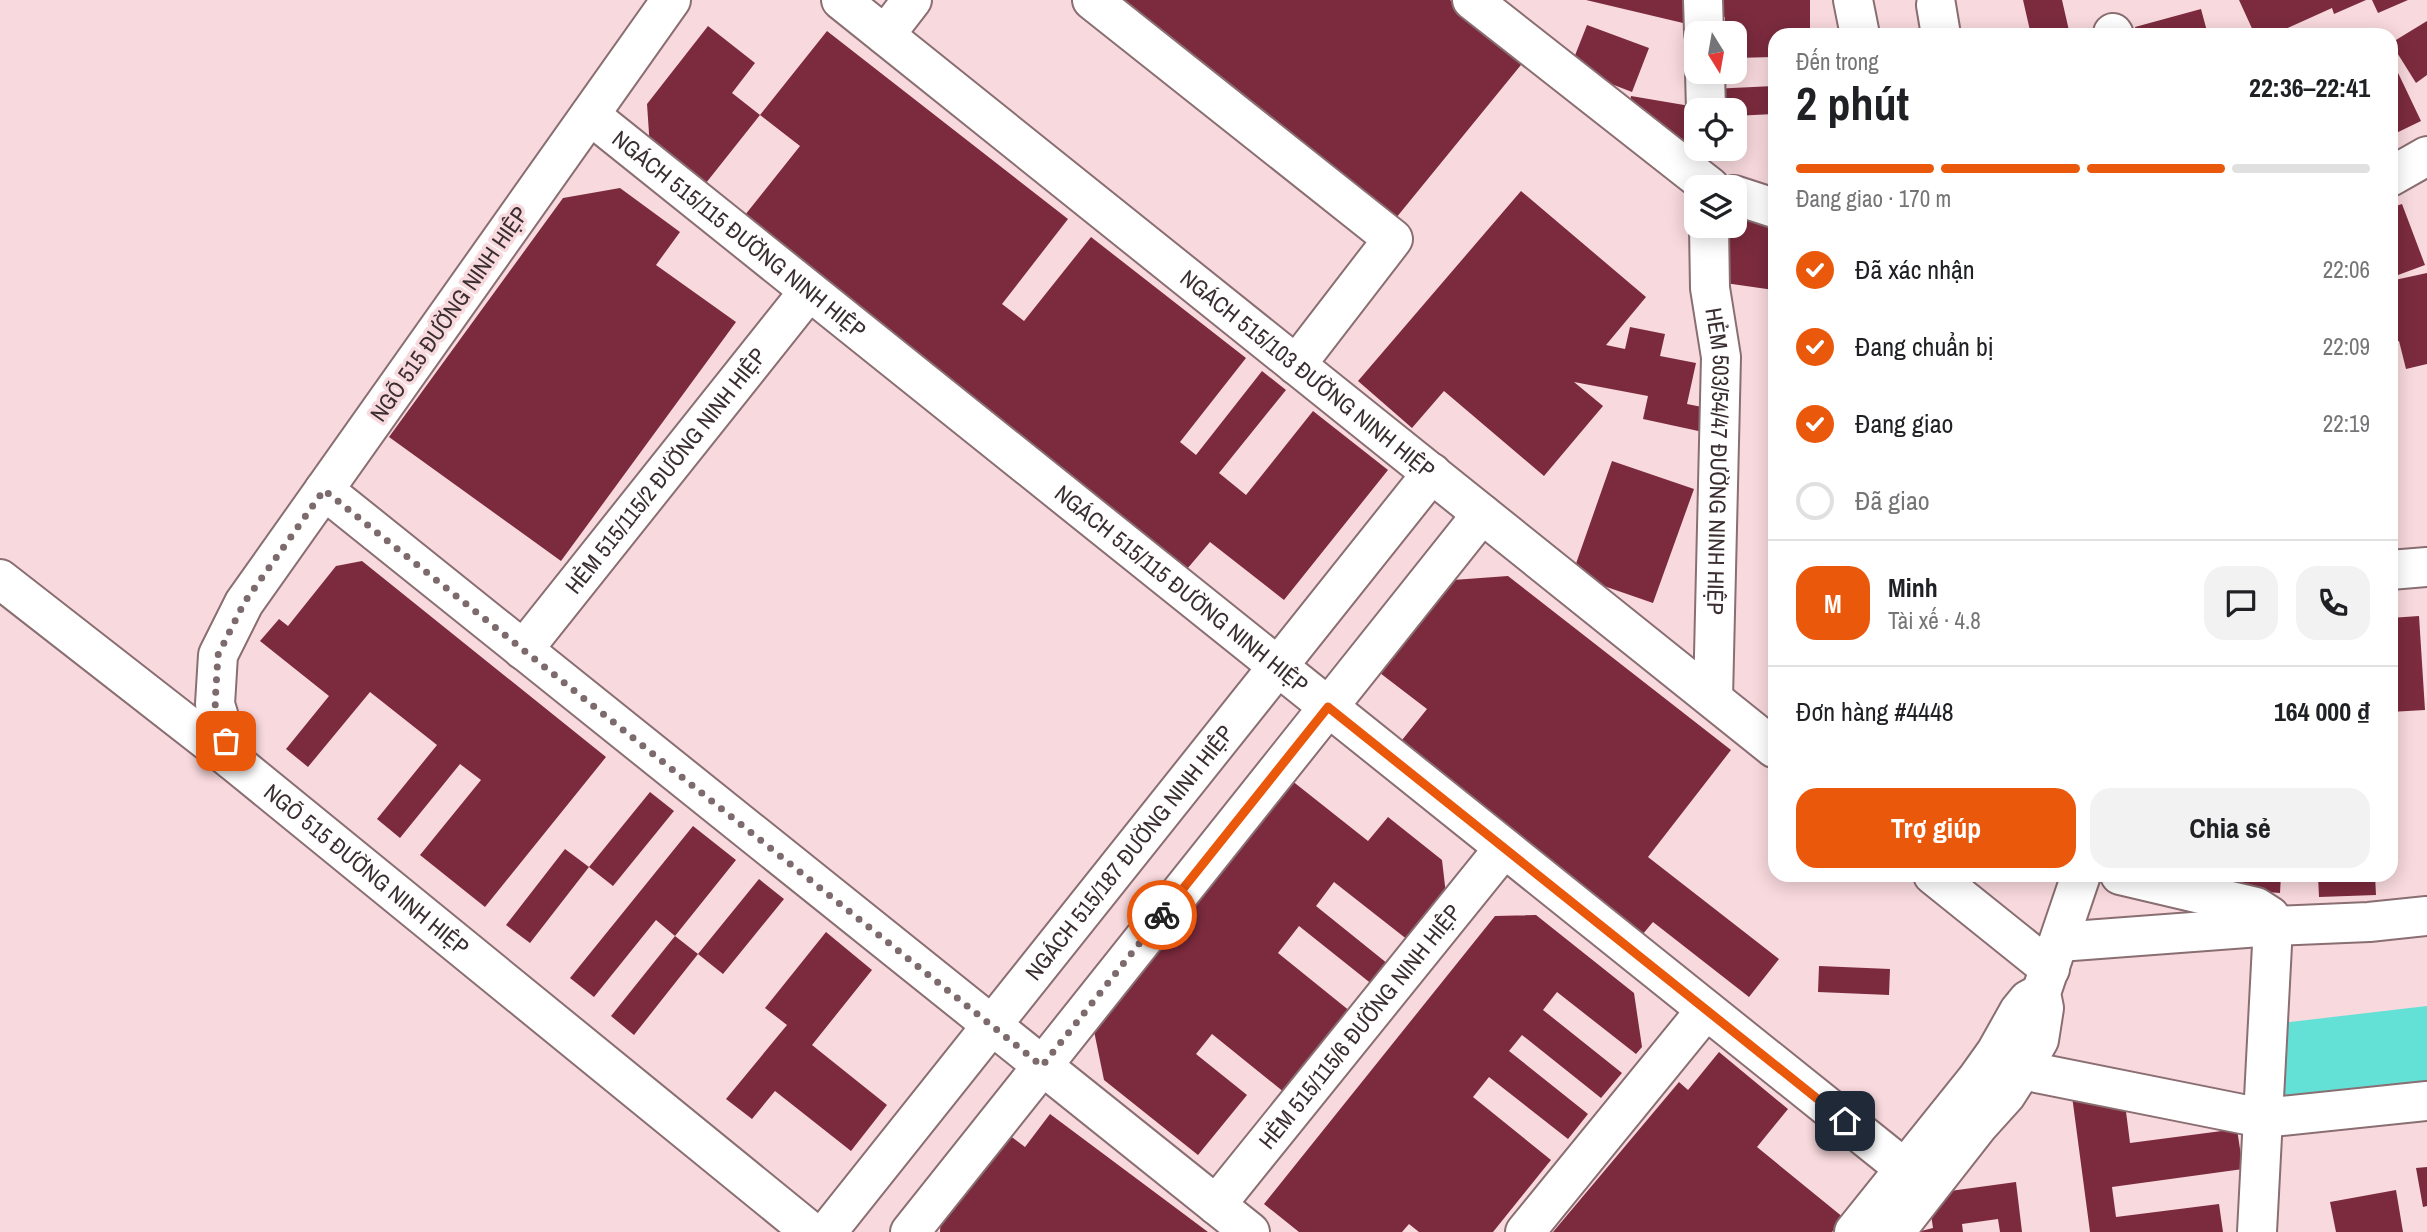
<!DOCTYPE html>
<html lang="vi">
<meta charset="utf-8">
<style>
:root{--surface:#fff;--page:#f2f2f2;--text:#202124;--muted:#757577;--line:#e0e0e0;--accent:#ea580c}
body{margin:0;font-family:"Archivo Narrow",sans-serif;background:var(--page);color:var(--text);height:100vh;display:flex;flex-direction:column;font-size:26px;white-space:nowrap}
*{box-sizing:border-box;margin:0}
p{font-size:23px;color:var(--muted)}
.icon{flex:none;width:38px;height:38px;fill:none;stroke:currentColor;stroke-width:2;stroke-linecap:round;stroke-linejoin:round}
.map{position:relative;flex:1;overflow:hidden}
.panel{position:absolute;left:1768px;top:28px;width:630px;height:854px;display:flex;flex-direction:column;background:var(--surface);border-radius:21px;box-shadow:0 4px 18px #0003}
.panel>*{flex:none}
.needle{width:46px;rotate:169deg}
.tools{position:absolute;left:1684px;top:21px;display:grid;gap:14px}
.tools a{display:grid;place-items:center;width:63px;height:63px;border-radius:14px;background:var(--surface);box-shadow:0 4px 18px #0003;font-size:35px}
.pin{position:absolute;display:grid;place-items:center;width:60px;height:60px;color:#fff;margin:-30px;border-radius:14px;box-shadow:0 4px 10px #0006}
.courier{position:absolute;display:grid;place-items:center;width:70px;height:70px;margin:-35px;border:5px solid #ea580c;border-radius:50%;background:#fff;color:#222;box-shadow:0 2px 9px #0007}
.headline em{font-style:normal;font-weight:700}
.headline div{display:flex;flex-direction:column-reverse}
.headline{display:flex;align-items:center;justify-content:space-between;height:119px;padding:0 28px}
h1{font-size:46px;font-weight:700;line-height:52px}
.bar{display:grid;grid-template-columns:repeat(4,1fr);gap:10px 7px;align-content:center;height:84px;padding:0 28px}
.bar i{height:9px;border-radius:5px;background:var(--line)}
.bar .on{background:var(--accent)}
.bar p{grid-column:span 4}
.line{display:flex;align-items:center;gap:18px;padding:0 28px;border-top:2px solid var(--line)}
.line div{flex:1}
.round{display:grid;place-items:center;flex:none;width:74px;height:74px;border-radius:21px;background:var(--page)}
ol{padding:0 28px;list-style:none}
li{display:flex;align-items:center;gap:21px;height:77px}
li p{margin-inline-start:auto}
li .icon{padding:7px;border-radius:50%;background:var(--accent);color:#fff;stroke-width:4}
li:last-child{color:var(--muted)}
li i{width:38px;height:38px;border:4px solid var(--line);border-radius:50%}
.primary-button{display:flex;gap:14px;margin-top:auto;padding:14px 28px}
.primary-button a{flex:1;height:80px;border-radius:21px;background:var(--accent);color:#fff;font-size:28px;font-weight:700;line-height:80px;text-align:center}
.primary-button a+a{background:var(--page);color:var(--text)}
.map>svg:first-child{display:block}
.water{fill:#63e1d6}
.building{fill:#7c2b3e}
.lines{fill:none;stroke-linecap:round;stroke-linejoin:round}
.minor-casing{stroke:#896e72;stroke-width:42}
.minor{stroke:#fff;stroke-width:38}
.done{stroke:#7c6a6d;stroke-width:7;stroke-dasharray:0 12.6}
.route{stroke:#ea580c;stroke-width:9}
.labels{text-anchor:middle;stroke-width:7;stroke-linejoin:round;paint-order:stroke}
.street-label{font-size:23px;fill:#3a2e30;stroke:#f8d9dd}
</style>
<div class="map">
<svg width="2427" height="1232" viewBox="0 0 2427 1232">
<rect width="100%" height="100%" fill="#f8d9dd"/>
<path class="water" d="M2427,1006V1092L2279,1105L2281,1023Z"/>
<path class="building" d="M1102,0H1450L1525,60L1387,229Z
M1586,0H1688L1683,23Z
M1709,0H1810V35H1774V57L1734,58V33H1725V17H1709Z
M2023,0H2062L2070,35H2031Z
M2239,0H2366L2334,14L2332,8L2272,35H2255Z
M2372,0H2408L2378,13Z
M2201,9L2208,35H2137L2135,27Z
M2427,21V75L2416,83L2391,43Z
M1587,25L1649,48L1632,92L1570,68Z
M708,26L755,63L732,93L760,115L827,31L1068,219L1002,304L1024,321L1091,237L1246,358L1180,442L1196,455L1262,371L1286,390L1219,473L1246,495L1313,411L1388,470L1284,600L1210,542L1187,569L741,220L800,146L760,115L702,188L650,148L647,104Z
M2378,28L2381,35H2362Z
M2390,56L2421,121L2390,136Z
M1774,86V114L1734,116V110H1712L1711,89Z
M1631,96L1696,107L1688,156L1628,116Z
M620,188L680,232L656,265L736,322L561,561L389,437L563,198Z
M1521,191L1646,297L1606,345L1625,349L1630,327L1665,334L1660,356L1696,363L1687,404L1707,408L1703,432L1643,419L1648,396L1574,382L1603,406L1544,476L1444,391L1412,428L1358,381Z
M2402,204L2425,265L2390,278V208Z
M1774,213V290L1711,281L1719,226H1734V217L1760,220Z
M2427,273V364L2406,369L2399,341L2390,343V281Z
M1612,461L1694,489L1653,603L1572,575Z
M362,561L606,757L485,907L420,855L481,780L460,764L400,838L377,819L437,745L370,692L308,767L286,749L329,696L260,641L279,619L288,626L336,566Z
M1508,576L1731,750L1648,857L1779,959L1749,997L1653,922L1642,935L1398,745L1427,709L1380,673L1453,580Z
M2419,616L2425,710L2390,712V618Z
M1291,780L1368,841L1388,817L1442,860L1447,903L1413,944L1334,882L1316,906L1393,968L1378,989L1299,926L1278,953L1356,1016L1290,1097L1212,1034L1196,1054L1247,1095L1198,1155L1104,1080L1093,1026Z
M650,792L674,811L613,886L589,867Z
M693,826L736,860L675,936L656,920L594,997L570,978Z
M565,849L589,867L530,943L506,925Z
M2227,875H2281L2280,893L2226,889Z
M2318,875H2375L2376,895L2319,897Z
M759,879L784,899L723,974L698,954Z
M1536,915L1634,993L1642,1047L1636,1054L1557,992L1543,1010L1622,1073L1601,1098L1522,1035L1509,1051L1588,1114L1568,1139L1489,1077L1473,1097L1551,1160L1493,1232H1419L1409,1224L1402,1232H1299L1264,1204L1495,916Z
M826,932L872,970L812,1045L887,1105L851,1151L775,1091L752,1119L726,1099L787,1025L765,1008Z
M675,936L698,954L634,1035L611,1016Z
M1819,966L1890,969L1889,995L1818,992Z
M1719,1052L1788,1109L1757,1147L1844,1218L1832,1232H1553L1679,1082L1688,1090Z
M2072,1096H2124L2130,1143L2237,1129L2243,1169L2112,1187L2116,1217L2219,1204L2223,1232H2090Z
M1050,1114L1208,1232H940L941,1214L1004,1131L1025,1147Z
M2427,1167V1206L2423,1207L2416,1168Z
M2016,1182L2022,1232H2000L1998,1219L1962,1224L1963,1232H1917L1933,1228L1928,1194Z
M2396,1190L2403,1232H2336L2330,1202Z"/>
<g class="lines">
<defs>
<g id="minor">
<path id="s1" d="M671,0L244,603L218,655L215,704L232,760L811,1232"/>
<path id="s2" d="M841,0L1774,748"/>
<path d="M1092,0L1393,239L1296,365"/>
<path d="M1472,0L1710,187"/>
<path d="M1703,0L1704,33"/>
<path d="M1853,0L1860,35"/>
<path d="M1936,5L1941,35"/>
<path d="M2113,33L2114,35"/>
<path d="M885,35L912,0"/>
<path d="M1705,72L1706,110"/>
<path id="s3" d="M590,115L1905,1169"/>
<path d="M2390,177L2427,156"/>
<path d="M1734,195L1774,208"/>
<path id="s4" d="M1709,226L1710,288L1721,357L1713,698"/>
<path d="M324,490L1250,1232"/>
<path d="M2390,570L2427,567"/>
<path d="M0,579L232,760"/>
<path id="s5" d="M523,650L809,291"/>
<path d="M1933,875L2050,969"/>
<path d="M2120,875L2256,907L2270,916L2273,926L2257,1232"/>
<path d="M2059,942L2273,926L2369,922L2427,916"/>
<path d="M2022,1070L2262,1118L2427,1101"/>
<path id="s6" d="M1216,1205L1504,848"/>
<path id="s7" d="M827,1232L1432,473"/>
<path d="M910,1232L1482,514"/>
<path d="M1525,1232L1706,1010"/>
<path d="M1854,1232L1976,1080L1996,1052L2019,1011L2028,1000L2041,993"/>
<path d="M1895,1232L1978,1126L2006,1095L2022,1070L2039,1040L2044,1008L2041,993L2081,875"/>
</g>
</defs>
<use href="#minor" class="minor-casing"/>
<use href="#minor" class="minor"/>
</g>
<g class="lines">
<path class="done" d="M226,741L215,704L218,655L244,603L324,490L1042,1066L1162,915"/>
<path class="route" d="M1162,915L1328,707L1845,1121"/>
</g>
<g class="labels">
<g class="street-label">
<text dy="8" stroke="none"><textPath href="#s3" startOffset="191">NGÁCH 515/115 ĐƯỜNG NINH HIỆP</textPath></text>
<text transform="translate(449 314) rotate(-55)" y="8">NGÕ 515 ĐƯỜNG NINH HIỆP</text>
<text dy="8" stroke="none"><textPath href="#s2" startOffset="598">NGÁCH 515/103 ĐƯỜNG NINH HIỆP</textPath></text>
<text dy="8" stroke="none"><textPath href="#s4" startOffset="236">HẺM 503/54/47 ĐƯỜNG NINH HIỆP</textPath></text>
<text dy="8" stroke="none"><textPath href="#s5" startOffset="229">HẺM 515/115/2 ĐƯỜNG NINH HIỆP</textPath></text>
<text dy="8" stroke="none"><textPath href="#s3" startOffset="758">NGÁCH 515/115 ĐƯỜNG NINH HIỆP</textPath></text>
<text dy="8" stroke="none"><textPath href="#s7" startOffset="485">NGÁCH 515/187 ĐƯỜNG NINH HIỆP</textPath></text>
<text dy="8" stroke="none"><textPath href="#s1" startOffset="1078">NGÕ 515 ĐƯỜNG NINH HIỆP</textPath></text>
<text dy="8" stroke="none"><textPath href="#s6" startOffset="229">HẺM 515/115/6 ĐƯỜNG NINH HIỆP</textPath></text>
</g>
</g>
</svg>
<div class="tools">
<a><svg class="needle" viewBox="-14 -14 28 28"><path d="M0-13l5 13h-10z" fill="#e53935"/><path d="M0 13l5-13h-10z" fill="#757577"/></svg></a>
<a><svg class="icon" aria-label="locate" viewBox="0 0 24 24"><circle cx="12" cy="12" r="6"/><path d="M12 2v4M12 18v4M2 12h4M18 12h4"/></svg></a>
<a><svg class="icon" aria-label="layers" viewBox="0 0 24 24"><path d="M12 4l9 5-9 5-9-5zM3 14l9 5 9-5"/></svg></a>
</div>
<div class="pin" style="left:226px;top:741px;background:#ea580c"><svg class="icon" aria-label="bag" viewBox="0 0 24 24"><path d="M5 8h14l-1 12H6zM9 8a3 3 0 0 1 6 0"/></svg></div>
<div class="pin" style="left:1845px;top:1121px;background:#1f2937"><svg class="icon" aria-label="home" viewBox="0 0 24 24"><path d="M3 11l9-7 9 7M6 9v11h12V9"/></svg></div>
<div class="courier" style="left:1162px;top:915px"><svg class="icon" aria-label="bike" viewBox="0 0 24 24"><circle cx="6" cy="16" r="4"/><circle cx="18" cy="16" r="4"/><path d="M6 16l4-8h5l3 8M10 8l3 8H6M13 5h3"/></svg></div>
<section class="panel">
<div class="headline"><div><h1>2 phút</h1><p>Đến trong</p></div><em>22:36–22:41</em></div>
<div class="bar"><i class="on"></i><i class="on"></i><i class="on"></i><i></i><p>Đang giao · 170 m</p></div>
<ol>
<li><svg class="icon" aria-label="check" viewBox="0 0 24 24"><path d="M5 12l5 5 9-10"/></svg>Đã xác nhận<p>22:06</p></li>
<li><svg class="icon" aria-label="check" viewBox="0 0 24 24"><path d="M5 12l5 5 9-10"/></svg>Đang chuẩn bị<p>22:09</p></li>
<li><svg class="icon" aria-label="check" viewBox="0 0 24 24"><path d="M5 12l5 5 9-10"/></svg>Đang giao<p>22:19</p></li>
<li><i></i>Đã giao</li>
</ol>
<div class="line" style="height:126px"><b class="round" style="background:var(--accent);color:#fff">M</b><div><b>Minh</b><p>Tài xế · 4.8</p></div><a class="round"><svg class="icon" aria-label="chat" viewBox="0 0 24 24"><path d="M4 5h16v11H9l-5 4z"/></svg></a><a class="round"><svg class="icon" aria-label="phone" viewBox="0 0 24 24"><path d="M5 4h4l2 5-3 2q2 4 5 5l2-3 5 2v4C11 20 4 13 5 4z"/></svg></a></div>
<div class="line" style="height:91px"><div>Đơn hàng #4448</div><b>164 000 ₫</b></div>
<div class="primary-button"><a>Trợ giúp</a><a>Chia sẻ</a></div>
</section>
</div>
